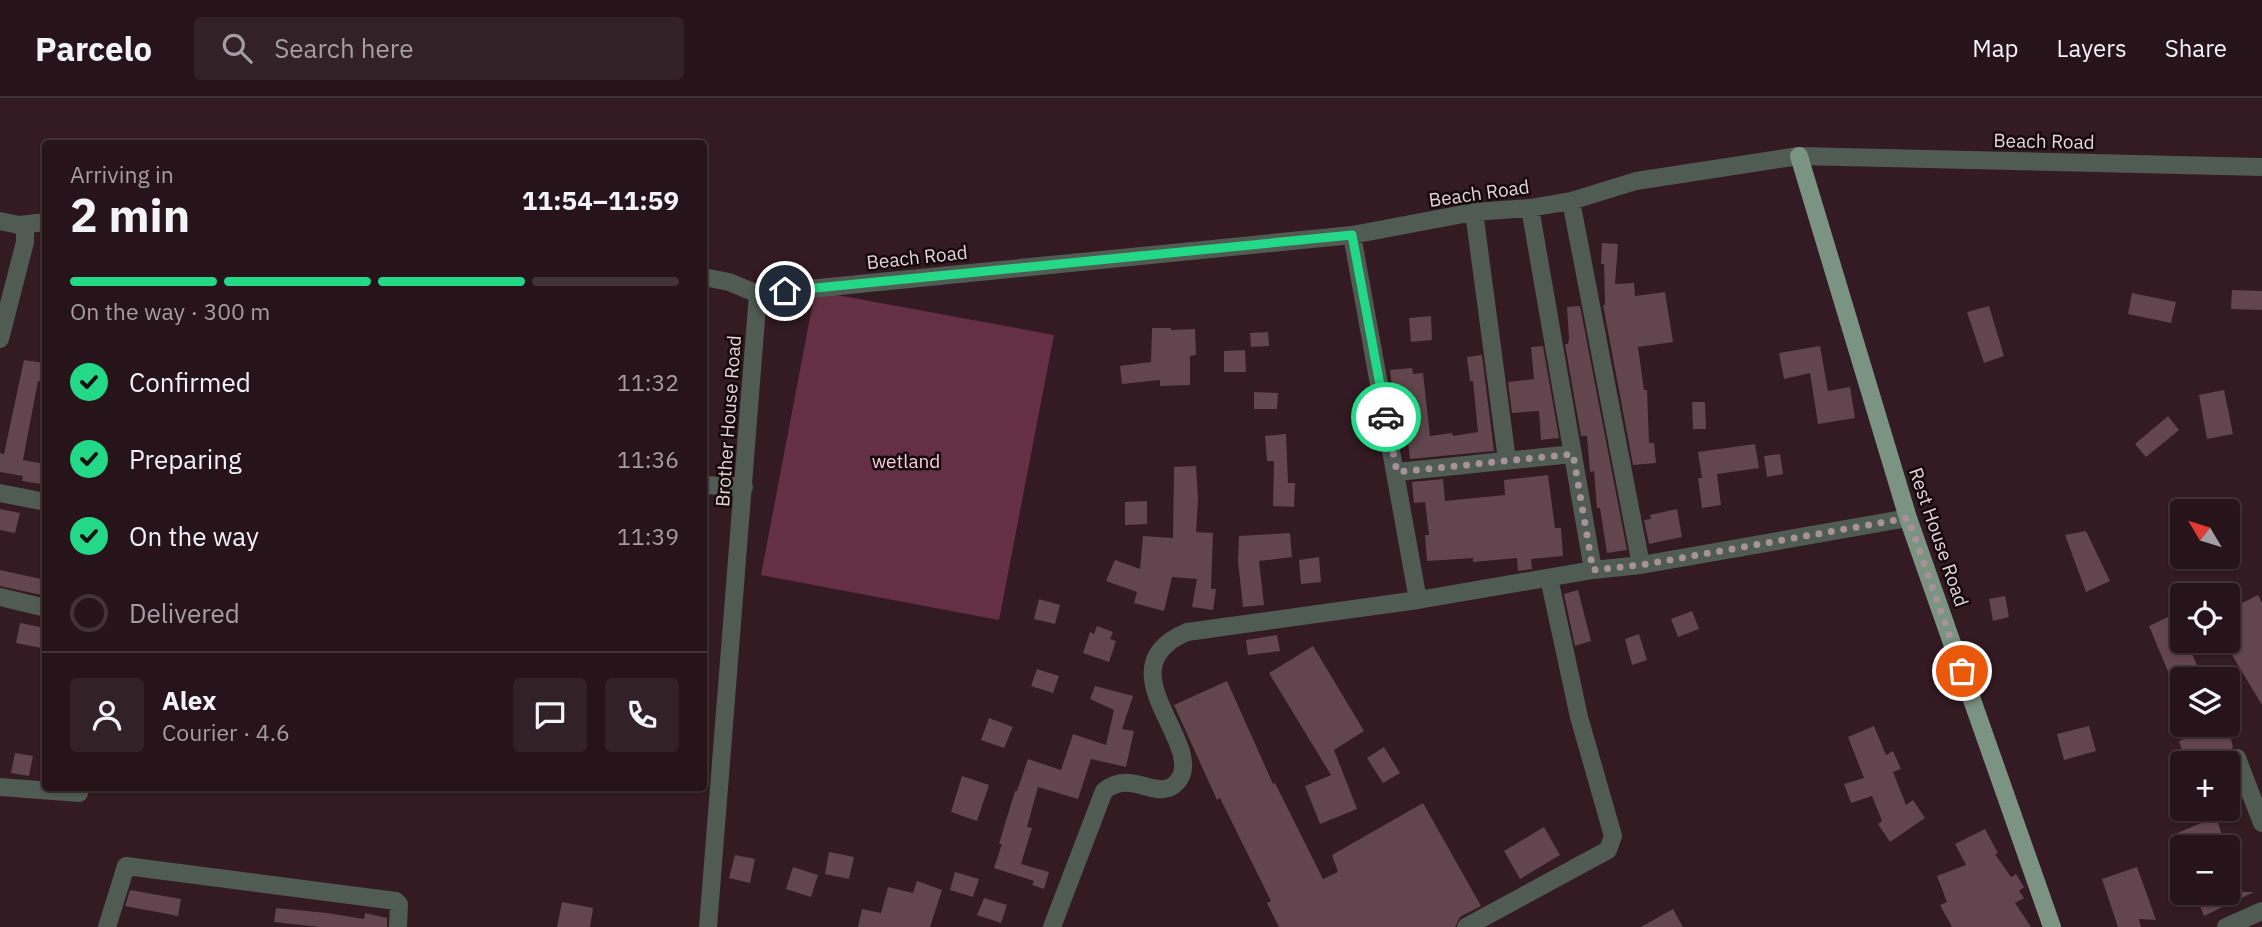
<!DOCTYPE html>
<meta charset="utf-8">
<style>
:root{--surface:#26141a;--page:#322127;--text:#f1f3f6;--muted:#a49ea2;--line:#423339;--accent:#23d886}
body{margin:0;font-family:"IBM Plex Sans",sans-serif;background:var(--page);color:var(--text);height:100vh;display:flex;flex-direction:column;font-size:26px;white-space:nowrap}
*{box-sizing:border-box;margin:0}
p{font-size:23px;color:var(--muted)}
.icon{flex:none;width:38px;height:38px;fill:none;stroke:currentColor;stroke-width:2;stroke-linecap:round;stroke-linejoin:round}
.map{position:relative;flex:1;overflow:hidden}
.panel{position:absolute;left:42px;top:42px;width:665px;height:651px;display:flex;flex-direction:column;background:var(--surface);border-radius:7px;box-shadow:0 2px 5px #0004,0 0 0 2px var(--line)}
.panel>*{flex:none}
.needle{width:46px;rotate:308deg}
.buttons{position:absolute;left:2170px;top:401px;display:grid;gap:14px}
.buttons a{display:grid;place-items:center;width:70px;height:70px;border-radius:7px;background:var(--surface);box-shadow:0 2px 5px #0004,0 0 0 2px var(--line);font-size:35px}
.pin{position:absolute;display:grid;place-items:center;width:60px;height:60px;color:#fff;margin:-30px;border:4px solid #fff;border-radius:50%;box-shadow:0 2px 7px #0007}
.courier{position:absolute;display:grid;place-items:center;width:70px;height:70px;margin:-35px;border:5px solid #23d886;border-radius:50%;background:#fff;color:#222;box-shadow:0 2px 9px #0007}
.summary em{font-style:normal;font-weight:700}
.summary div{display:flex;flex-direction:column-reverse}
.summary{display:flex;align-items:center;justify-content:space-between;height:119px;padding:0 28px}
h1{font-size:46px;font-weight:700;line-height:52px}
.bar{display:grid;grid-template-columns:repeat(4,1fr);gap:10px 7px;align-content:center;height:84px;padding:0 28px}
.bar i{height:9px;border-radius:5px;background:var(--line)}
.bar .selected{background:var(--accent)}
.bar p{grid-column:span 4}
.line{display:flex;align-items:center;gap:18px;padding:0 28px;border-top:2px solid var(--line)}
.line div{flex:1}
.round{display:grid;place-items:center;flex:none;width:74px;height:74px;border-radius:7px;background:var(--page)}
ol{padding:0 28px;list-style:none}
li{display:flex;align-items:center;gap:21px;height:77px}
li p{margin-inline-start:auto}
li .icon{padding:7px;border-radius:50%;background:var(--accent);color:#111;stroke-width:4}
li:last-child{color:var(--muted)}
li i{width:38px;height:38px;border:4px solid var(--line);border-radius:50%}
header{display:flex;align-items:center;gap:42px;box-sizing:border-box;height:98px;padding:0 35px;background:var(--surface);border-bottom:2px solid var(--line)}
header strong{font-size:33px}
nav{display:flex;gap:38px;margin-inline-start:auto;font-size:24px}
.search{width:490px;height:63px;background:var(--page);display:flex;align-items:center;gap:18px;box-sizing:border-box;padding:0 24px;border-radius:7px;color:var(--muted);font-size:26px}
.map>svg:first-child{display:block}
.green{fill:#653043}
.building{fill:#62454e}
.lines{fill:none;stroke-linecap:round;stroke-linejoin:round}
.minor{stroke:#4f5b53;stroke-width:18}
.primary{stroke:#7b9383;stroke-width:18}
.done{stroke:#a79299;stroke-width:7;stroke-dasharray:0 12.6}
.route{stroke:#23d886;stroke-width:9}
.labels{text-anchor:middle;stroke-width:5;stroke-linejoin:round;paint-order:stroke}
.street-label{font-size:19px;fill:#e5d3d8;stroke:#14090c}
.park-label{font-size:19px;fill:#fdccdb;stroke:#14090c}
</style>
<header>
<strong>Parcelo</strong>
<div class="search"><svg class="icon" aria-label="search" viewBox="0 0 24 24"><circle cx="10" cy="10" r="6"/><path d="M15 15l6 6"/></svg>Search here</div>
<nav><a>Map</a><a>Layers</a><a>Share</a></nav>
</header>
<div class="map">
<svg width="2262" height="829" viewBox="0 0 2262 829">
<rect width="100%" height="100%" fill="#331a23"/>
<path class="green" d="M815,193L1054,237L999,522L761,477Z"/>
<path class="building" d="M1602,145L1618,146L1615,186L1634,185L1635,198L1665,194L1673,244L1638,249L1644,292H1647L1649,345H1654L1656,365L1633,367L1603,207H1605L1604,166H1601Z
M2232,192L2262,193V212L2231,211Z
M2132,195L2176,204L2171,225L2128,216Z
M1580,208L1627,452L1607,455L1600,410H1597L1594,373L1590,374L1587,338H1581L1565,246H1568L1569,240L1567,209Z
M1989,208L2004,258L1984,265L1967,214Z
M1431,218L1432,242L1411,244L1409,220Z
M1152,230H1171V232L1195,231L1196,257L1190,258V287L1160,288V282L1122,286L1120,268L1151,264Z
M1268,234L1269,248L1251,249L1250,235Z
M1543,248L1559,340L1541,342L1539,313L1512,315L1508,284L1534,281L1531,249Z
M1820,248L1828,293L1850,289L1855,320L1818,326L1810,275L1784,281L1779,255Z
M1245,252L1246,274H1224V253Z
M1482,257L1494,353L1410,361L1406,328H1401L1398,299H1393L1390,272L1412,270L1413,276L1423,275L1430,338L1452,335L1453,338L1478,334L1473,283H1470L1467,259Z
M24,262L44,265L41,284L38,283L23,362L45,366L41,386L22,383L23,378L0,374V355L4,356Z
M2224,292L2233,336L2207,341L2199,297Z
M1254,294L1278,295L1277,311H1254Z
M1692,304H1705L1706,331H1693Z
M2168,318L2179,332L2146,359L2135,346Z
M1286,336L1288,385H1295L1294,409L1273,408L1274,363H1267L1265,338Z
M1755,346L1759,370L1717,376L1721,407L1702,410L1698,380H1702L1698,354Z
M1780,356L1783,376L1767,379L1764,358Z
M1196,368L1198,401L1196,434L1213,435L1211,491H1216L1213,512L1192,509L1197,481L1172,479L1164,513L1134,505L1137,494L1106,483L1115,462L1140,471L1143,438L1173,440L1174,369Z
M1548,377L1555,430H1561L1563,458L1531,461L1532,471L1518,473L1517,460L1473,464V460L1427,463L1425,437H1429L1425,404L1414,405L1412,384L1443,381L1445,403L1505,397L1504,382Z
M1147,403V426L1125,427V404Z
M0,411L20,415L15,435L0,432Z
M1677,411L1682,439L1649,446L1644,422L1651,421L1650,417Z
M2086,433L2110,483L2086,494L2065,437Z
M1290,435L1292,459L1259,463L1264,507L1243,509L1238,463L1239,438Z
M1319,459L1321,484L1301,486L1299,462Z
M0,472L46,482V498L0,488Z
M1578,492L1591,543L1575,548L1564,496Z
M2258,497L2262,505V607L2223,542H2228V512Z
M2005,498L2009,519L1993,523L1989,501Z
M1039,501L1060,507L1055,526L1034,521Z
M1692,513L1699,531L1678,539L1671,521Z
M2174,516L2182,534V542H2186L2203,581H2182V607L2149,528Z
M20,525L46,530V551L16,545Z
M1097,528L1113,534L1110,541L1116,543L1109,564L1083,555L1090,534L1094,536Z
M1639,536L1647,562L1632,567L1625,541Z
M1277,537L1280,553L1248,557L1246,542Z
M1313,548L1364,633L1334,652L1357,711L1320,726L1305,688L1331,677L1269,575Z
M1037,571L1059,578L1053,595L1031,588Z
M1227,583L1273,686L1275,685L1323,781L1338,774L1332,757L1423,705L1481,808L1460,819L1455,829H1279L1267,805L1271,803L1220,700L1217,702L1174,607Z
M1095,588L1133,598L1122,631L1134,633L1126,669L1091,661L1078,701L1038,689L1027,729L1032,730L1021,766L1049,774L1044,791L1032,787L1034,783L994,770L1002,746H999L1015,693H1017L1028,661L1061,672L1073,636L1106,647L1114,612L1090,601Z
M989,620L1013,629L1004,650L981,642Z
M2224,626H2227L2233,649L2227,655L2206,665H2186L2179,643Z
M1874,628L1886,657L1893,653L1901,671L1893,674L1906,707L1913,702L1925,720L1890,744L1878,726L1882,723L1872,698L1851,705L1844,686L1864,680L1848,639Z
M2089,628L2096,653L2064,662L2057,636Z
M1384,649L1400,675L1383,685L1367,660Z
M15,655L33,658L29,678L11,675Z
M962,678L989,687L977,723L951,714Z
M2216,719L2223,740L2201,749H2179L2175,736Z
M1544,729L1560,757L1520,781L1504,753Z
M1985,731L1998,755L1995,756L2011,779L2016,776L2024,789L2019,793L2024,800L2015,805L2031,829H1952L1940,807L1947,804L1937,778L1966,767L1955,746Z
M829,754L854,759L849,781L825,776Z
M735,757L755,761L750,785L729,780Z
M2228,759L2243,794H2254L2204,818L2195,794H2228Z
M793,769L818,777L811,799L786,791Z
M2137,769L2156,822L2139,821L2141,829H2118L2102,781Z
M955,774L979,781L973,799L950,792Z
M917,783L942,792L930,829H858L862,811L881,815L888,789L913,795Z
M130,792L181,801L178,818L125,808Z
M984,800L1007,807L1001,825L977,817Z
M562,804L593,810L590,829H557Z
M276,810L327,815L364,821L365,815L387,820V829H319L274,824Z
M1673,811L1683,829H1641Z"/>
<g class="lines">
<path class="minor" d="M1571,103L1641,467
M1530,110L1593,472
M1474,114L1507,362
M0,123L19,127L25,133V144L0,241
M19,127L46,124
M1352,137L1418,502L1593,472L1641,467L1908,420
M704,179L729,184L758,196L1352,137L1474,114L1530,110L1571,103L1636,83L1799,58L2262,69
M1397,374L1573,356
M704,387L744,389
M0,395L46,404
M0,499L46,510
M2237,660L2262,725
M0,689L79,695
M107,829L126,768L396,803L399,806L398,829
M708,829L758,196
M1052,829L1104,693C1133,669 1158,707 1178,683C1207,646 1101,570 1187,534L1418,502
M1466,829L1608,752L1613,738L1579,619L1549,480
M2226,829L2262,813"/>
<path class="primary" d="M1799,58L1908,420L2052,829"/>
</g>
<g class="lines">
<path class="done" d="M1386,319L1397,374L1573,356L1593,472L1641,467L1908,420L1962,573"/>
<path class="route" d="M785,193L1352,137L1386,319"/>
</g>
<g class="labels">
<g class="street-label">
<text transform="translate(2044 43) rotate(1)" y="7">Beach Road</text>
<text transform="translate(1479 95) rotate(-8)" y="7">Beach Road</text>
<text transform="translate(917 159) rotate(-6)" y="7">Beach Road</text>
<text transform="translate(728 323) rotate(-86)" y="7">Brother House Road</text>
<text transform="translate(1939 439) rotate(71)" y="7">Rest House Road</text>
</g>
<g class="park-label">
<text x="906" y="370">wetland</text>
</g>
</g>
</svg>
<div class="buttons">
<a><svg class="needle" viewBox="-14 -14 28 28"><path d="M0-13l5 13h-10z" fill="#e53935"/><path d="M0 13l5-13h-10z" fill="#a49ea2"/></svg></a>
<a><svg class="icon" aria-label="locate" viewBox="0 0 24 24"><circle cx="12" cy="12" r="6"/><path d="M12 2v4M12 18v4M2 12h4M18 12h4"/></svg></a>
<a><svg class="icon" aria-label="layers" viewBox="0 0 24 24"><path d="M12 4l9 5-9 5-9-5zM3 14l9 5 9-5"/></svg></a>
<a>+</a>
<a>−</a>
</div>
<div class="pin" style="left:1962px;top:573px;background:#ea580c"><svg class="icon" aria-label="bag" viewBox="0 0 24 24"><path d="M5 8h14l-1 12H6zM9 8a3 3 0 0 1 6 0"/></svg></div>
<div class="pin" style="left:785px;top:193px;background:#1f2937"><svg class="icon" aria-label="home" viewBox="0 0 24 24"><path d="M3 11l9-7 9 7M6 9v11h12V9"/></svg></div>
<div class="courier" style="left:1386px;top:319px"><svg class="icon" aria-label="car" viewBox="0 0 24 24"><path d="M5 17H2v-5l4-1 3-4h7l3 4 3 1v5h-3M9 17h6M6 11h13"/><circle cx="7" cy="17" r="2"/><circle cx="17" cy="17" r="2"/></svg></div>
<section class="panel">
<div class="summary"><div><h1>2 min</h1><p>Arriving in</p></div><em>11:54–11:59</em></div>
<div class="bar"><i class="selected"></i><i class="selected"></i><i class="selected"></i><i></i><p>On the way · 300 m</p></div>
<ol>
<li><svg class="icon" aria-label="check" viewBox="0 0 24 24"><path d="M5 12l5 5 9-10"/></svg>Confirmed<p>11:32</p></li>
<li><svg class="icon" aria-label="check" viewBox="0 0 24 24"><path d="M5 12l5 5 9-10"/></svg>Preparing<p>11:36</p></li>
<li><svg class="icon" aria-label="check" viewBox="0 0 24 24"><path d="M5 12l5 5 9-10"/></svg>On the way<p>11:39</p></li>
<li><i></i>Delivered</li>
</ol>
<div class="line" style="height:126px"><a class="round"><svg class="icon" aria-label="person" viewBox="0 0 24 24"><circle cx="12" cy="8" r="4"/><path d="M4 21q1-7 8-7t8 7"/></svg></a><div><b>Alex</b><p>Courier · 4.6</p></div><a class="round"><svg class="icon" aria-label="chat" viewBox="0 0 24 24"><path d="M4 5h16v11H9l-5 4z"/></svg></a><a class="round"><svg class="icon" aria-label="phone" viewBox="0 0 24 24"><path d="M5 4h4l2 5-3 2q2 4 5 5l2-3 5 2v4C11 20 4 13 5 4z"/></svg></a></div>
</section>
</div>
